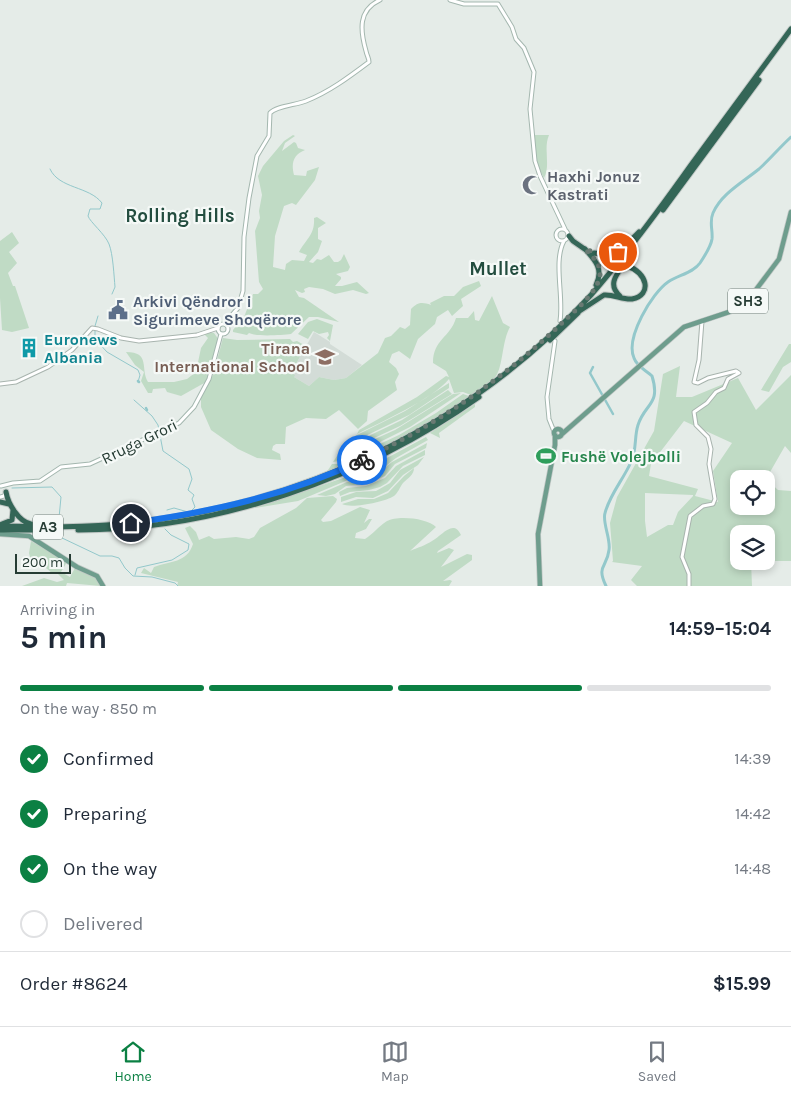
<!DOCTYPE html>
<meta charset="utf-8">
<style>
:root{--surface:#fff;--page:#f6f6f7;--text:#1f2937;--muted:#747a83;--line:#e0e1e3;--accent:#0b8043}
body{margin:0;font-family:Karla,sans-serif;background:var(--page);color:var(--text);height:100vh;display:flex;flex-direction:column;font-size:19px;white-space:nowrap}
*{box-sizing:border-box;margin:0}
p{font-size:16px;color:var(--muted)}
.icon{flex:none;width:28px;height:28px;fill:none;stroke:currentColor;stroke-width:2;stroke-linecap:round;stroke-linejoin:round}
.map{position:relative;height:586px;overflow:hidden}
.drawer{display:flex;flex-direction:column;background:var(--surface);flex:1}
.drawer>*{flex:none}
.fabs{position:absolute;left:730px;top:470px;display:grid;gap:10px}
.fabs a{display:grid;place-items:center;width:45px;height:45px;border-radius:10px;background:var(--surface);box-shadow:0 2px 8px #0003;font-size:25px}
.scale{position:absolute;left:15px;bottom:12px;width:56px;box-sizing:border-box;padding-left:5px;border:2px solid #263c34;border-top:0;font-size:14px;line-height:18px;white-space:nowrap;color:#263c34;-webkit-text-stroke:4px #f5f9f7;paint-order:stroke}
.pin{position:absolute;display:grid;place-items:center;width:42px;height:42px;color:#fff;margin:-21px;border:2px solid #fff;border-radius:50%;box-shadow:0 1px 5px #0007}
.courier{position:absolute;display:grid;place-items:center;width:50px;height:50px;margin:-25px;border:4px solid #1a73e8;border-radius:50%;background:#fff;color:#222;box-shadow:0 1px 6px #0007}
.overview em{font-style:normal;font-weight:700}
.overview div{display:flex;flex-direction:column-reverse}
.overview{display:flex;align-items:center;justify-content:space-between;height:85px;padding:0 20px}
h1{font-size:32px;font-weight:700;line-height:38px}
.bar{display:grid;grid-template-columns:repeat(4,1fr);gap:8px 5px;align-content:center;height:60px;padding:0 20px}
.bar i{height:6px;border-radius:4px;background:var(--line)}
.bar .selected{background:var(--accent)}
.bar p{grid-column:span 4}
.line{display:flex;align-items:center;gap:12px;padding:0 20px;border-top:1px solid var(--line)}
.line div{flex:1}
ol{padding:0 20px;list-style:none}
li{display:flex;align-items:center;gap:15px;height:55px}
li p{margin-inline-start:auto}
li .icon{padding:5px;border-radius:50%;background:var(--accent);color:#fff;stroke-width:4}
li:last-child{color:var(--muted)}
li i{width:28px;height:28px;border:2px solid var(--line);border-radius:50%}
.menu{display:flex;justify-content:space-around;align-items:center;height:70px;border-top:1px solid var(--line);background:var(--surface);font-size:14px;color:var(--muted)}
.menu a{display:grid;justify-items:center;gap:2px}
.menu .selected{color:var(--accent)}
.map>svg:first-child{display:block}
.built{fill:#d3dcd7}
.green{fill:#c0dbc5;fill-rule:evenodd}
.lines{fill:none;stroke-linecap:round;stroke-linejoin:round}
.stream{stroke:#93c8cb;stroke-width:1}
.canal{stroke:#93c8cb;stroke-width:2.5}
.river{stroke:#93c8cb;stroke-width:3}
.tertiary-casing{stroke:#a8b4ae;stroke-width:5}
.secondary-casing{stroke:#a4b7af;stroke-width:5}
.primary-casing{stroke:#c2c8c6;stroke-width:6}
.motorway-casing{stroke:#c2c8c6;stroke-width:7}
.tertiary{stroke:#fff;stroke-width:3}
.secondary{stroke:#fff;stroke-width:3}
.primary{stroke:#6e9d8d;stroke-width:4.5}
.motorway{stroke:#346657;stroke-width:5}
.done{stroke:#697a73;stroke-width:5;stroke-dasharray:0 9}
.route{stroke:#1a73e8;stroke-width:6}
.labels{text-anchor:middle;stroke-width:4.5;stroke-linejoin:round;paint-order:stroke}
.shield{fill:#f5f9f7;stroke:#64756e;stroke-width:1}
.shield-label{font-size:15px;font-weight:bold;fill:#263c34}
.worship-label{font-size:16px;font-weight:bold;fill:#5b616d;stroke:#f5f9f7;text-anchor:start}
.service-label{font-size:16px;font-weight:bold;fill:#4e5e75;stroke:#f5f9f7;text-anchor:start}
.culture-label{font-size:16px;font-weight:bold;fill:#0d838f;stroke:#f5f9f7;text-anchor:start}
.education-label{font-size:16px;font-weight:bold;fill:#785e54;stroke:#f5f9f7;text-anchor:end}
.street-label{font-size:16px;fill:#263c34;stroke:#f5f9f7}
.leisure-label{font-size:16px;font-weight:bold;fill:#27864d;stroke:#f5f9f7;text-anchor:start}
.quarter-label{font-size:19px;font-weight:bold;fill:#234d3f;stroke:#f5f9f7}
</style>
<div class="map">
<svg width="791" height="586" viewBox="0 0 791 586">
<rect width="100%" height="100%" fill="#e5ece8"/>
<path class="built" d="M314,332L330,342V344L362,365L346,378L334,380L319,377L309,386L294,377L291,373Z"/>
<path class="green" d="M293,135L295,136L285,143L282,151L294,142L296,143L298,148L305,150C293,155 291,163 294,175L306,176L307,171L319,167L315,180L296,205L292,203L284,206L275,236L273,267L285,270L286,264L292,260L304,261L307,255L299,252C306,239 315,235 314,218L317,217L326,223L318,228V239L322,241L318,252L309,262L313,263L317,259L321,260L329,255L334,262H338L341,260L344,254L350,267L348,271L336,274L341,277V279L335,286H342L357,282L369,293L366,294L353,290L335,294L323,289L309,287L304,289L305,292L302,293L295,290L299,297L304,298L339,322L318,317H309L291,334C282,335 257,337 249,333L247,335L233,332V330L244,317L253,294H258L263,289L259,282L255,231L260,218L259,211L262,195L258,176L263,166L284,141Z
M533,135H549C543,149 551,165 544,178L537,164Z
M12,232L19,243L9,252L17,263L8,273L13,286H15L29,328L12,332L2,330L0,298V241Z
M479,281L481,286L461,299L463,306L452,316L448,310L437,317L435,324L418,339L410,359L399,351L392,354L389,362L396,368L399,374L395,382L397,390L368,411L367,421L358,429L339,410L326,419L306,418L286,427L285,444H276L273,446L272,450L280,454L281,460L257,458L238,449L211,430L201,407V398L213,375L223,338L237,340L290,339L293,342L297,341L306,346L291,373L295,375L294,377L309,386L319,377L334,380L346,378L378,353L385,338L391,336L400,327L405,329L410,325L411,309C418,302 422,302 431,305L430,303L444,296H454L463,287Z
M492,296L503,323L510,327C502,341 503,366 496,376C490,384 478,389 471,395L463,392L454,393L449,379C433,399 381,422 357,434L359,430L417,397L446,376L449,377L446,371L433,363C433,339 450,338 456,318H468L474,311L475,320L479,321Z
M317,319L333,325L330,341L327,338L329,335L328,332L319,334L313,331L308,339L298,334L308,322Z
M208,332L214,333L219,340L206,382L181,396L167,392L165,388L153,389L152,393H148L141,381L144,372L135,365L126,352C151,352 140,369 148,382H174L187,379L196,372L201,348L208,338L204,334Z
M789,344H791V362L783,367L769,392L761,390Z
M680,366L676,397H692L738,378L756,410L791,375V453L785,446L766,479H739V506H766V479L778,490L791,491V561H766V534H739V561H751L752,586H637L631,580L642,566L612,562L613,561L610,523L617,497L654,431L663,374ZM684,421L732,443L713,471L718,502L695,496L698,489L649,476L651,464ZM645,493L693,495V496L678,512L673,525H668L647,537L645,521Z
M449,383V388L409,415L355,441V436L405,411Z
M448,390L452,394L400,426L357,446L356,442L402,420Z
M461,393L410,427L362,451L359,449L339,459V461L333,462L337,456L395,430L453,394Z
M463,394L469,396C425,428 376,451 326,473L332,464H337L399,435L436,413Z
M475,404V407L439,433L440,438L430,433Z
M426,437L428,440L396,458L383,468L366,476L348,480L298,501L255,508L346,477L372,466Z
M427,443L426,448L395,464L385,476L367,484L346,486L335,494L326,496L317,495L347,482L361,479L381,471L392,462Z
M425,450V455L403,466L387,483L380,487L369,490L350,492L340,496L339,492L347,488L366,486L385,478L396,466Z
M424,457L418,465L403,475L388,491L373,498L356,497L341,502V497L356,492L376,491L390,483L400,470Z
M414,468C414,475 408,478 403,483C400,487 398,493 394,496C385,502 351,509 342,504L358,499H374L388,493L404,476Z
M333,496L337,499L336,502L321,520L323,522L331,521L360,507L370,510L364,523L369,519H372L366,529L356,533L355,538L365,539C373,534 379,526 387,521C397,515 428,518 436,527L410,551C417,548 426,545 432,541C441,537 453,518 461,535L438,551L437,553L449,548L454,550L441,567L467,554L472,555V560L443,581L450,580L452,581L449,586H177L178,582L141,573L144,568L151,573L154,567C170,561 187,563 193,544L185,528L190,526L196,532L199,540L209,536L214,539L236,537L249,539L254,537L260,528L296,508L307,498Z
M31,541L67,562L61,572L70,577L75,568L96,577L101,586L67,583L66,586H22L44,578L57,582L64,580L58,574H53L46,568H40L38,562L41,559L36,556L31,561L29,553Z"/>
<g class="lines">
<path class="stream" d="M50,169C59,189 89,186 102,203L100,209H90L88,216C90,222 105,234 109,244C113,254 114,276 115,287L112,294
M98,316L95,326V339L107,352L138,370L140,375L138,382
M134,400L152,416L158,425L163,451L189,469L192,479L188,490L194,495L192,499L195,507L191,511
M12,488L52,487L61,497L59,518
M167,510L174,508L188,512
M60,537L100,556H112L119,558L125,568L133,576L152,577L175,583L178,586
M135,575L137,568L172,560L188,550L189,544L171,535L165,529"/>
<path class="canal" d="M593,367L590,373L613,414
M138,381L139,382
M146,408L147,410"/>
<path class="river" d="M606,586C596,565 607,568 609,550C611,539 602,522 605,513C610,494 623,480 631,462C637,450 634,437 638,425C645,403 661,405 652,376C646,370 637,367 634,358C625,338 652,293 668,282C678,275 693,273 700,263C704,257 711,246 712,239C713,230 709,222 713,213C721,194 743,182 759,169C770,159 780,147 791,137"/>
<defs>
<path id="tertiary" d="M0,384L16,382L48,367L72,350L92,328L98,329L121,338L139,341L197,335L218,328
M689,586V574L682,557L690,516L703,506L713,504L715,499L709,464L711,449L708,437L696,425L694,412L707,403L716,392L724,388L728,379L739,373L736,371L708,378L698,383L694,382L699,360L702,321"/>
<path id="secondary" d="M450,0L464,4H498L512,27L516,39L524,48L534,72L530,109L535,161L540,176L565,229
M556 235a6 6 0 1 1 12 0a6 6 0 1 1-12 0Z
M560,321C564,297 553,261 564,241
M218 329a5 5 0 1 1 10 0a5 5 0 1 1-10 0Z
M224,324L238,308L243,291L244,237L249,198L257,156L269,136L270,113C276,106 296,105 306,101C329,92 349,77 369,62C369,58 367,56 366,51C360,30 358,10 380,0
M555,434L549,419L547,397L555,341
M1,486L13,483L40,481L61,467L90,464L179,423L194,407L209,379L221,334
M0,497L4,496L6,493"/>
<path id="primary" d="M554 433a4 4 0 1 1 8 0a4 4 0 1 1-8 0Z
M562,434L684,327L735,310L746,303L779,259L791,212
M0,534L29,536L77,567L97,576L103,586
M540,586L538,534L555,445V435"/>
<path id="motorway" d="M663,210L759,80
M569,236L573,241L586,250
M585,249C595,260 604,269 596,285
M594,253C618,258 624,247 639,232
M601,256L614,261
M620,296C603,281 625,268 630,253
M578,312L604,295C613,294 623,300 632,299C653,295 647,272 627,266
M550,340L578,313
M6,492C8,504 19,522 31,524
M0,502L9,504
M2,524L12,520L13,510
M0,526C43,527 86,528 129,523C304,505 471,425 591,295C627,254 659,210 691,165C724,120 758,74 791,29
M0,530H34
M78,530C218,530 365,478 479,397"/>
</defs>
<use href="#tertiary" class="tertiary-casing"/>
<use href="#secondary" class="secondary-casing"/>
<use href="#primary" class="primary-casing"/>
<use href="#motorway" class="motorway-casing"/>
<use href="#tertiary" class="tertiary"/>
<use href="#secondary" class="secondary"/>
<use href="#primary" class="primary"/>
<use href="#motorway" class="motorway"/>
</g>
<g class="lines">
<path class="done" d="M362,460C438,424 506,377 566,319C578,308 598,291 600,275C601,263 592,257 585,249L602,255L618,252"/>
<path class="route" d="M131,523C211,512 289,495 362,460"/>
</g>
<defs>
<symbol id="mosque-bare" viewBox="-9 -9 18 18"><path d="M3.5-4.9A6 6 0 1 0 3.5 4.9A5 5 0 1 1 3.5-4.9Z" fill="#6b7280" stroke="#f5f9f7" stroke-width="2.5" paint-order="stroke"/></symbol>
<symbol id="civic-bare" viewBox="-9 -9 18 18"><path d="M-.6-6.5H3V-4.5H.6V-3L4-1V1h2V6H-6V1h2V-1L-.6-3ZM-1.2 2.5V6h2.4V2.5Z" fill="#5c6f8a" stroke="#f5f9f7" stroke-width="2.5" paint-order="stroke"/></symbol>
<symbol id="building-bare" viewBox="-9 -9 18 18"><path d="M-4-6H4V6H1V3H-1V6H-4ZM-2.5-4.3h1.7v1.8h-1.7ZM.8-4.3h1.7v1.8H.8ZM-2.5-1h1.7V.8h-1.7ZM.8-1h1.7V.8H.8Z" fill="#0f9aa8" stroke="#f5f9f7" stroke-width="2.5" paint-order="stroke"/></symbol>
<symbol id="school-bare" viewBox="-9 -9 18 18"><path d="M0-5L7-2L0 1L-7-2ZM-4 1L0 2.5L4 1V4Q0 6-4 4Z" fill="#8d6e63" stroke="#f5f9f7" stroke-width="2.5" paint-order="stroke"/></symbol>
<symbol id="stadium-bare" viewBox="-9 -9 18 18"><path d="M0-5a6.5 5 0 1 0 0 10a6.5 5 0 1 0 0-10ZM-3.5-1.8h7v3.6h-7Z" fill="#2e9e5b" stroke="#f5f9f7" stroke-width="2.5" paint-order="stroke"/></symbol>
</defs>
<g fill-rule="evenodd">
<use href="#mosque-bare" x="518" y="171" width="28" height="28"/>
<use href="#civic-bare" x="104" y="296" width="28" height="28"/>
<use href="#building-bare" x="15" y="334" width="28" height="28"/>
<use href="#school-bare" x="311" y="343" width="28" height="28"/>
<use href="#stadium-bare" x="532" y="442" width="28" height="28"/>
</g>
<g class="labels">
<g class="shield">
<rect x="728" y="288.5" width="40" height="25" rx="4"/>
<rect x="33" y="514.5" width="30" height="25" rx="4"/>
</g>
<g class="shield-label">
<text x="748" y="306">SH3</text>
<text x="48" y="532">A3</text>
</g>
<g class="worship-label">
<text x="547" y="182">Haxhi Jonuz<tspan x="547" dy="18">Kastrati</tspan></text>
</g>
<g class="service-label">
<text x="133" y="307">Arkivi Qëndror i<tspan x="133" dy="18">Sigurimeve Shoqërore</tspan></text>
</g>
<g class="culture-label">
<text x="44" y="345">Euronews<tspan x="44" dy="18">Albania</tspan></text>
</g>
<g class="education-label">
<text x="310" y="354">Tirana<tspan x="310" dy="18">International School</tspan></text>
</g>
<g class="street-label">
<text transform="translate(139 441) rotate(-26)" y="6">Rruga Grori</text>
</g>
<g class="leisure-label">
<text x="561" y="462">Fushë Volejbolli</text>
</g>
<g class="quarter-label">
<text x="180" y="222">Rolling Hills</text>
<text x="498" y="275">Mullet</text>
</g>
</g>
</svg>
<div class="fabs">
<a><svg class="icon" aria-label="locate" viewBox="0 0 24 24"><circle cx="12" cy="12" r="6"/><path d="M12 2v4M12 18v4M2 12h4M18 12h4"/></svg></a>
<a><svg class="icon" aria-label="layers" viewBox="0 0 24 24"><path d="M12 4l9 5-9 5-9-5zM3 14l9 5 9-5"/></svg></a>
</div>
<div class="scale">200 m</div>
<div class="pin" style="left:618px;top:252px;background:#ea580c"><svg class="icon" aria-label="bag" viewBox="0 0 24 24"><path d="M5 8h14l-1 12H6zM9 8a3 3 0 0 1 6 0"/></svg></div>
<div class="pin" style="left:131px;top:523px;background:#1f2937"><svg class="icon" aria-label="home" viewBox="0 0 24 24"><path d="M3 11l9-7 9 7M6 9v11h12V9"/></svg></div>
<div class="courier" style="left:362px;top:460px"><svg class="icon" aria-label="bike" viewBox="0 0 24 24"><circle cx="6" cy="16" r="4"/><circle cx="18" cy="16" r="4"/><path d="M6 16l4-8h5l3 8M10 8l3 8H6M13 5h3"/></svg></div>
</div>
<section class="drawer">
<div class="overview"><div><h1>5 min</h1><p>Arriving in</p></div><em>14:59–15:04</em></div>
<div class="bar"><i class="selected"></i><i class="selected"></i><i class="selected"></i><i></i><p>On the way · 850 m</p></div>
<ol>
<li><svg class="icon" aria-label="check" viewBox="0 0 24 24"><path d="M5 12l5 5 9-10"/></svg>Confirmed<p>14:39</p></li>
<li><svg class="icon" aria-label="check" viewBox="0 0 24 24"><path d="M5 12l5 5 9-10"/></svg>Preparing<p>14:42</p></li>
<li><svg class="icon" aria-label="check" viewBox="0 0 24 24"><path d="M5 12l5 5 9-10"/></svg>On the way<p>14:48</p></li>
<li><i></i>Delivered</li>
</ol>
<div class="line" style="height:65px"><div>Order #8624</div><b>$15.99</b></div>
</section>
<nav class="menu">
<a class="selected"><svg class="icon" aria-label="home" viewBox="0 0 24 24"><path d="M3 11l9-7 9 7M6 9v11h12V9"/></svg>Home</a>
<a><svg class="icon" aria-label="map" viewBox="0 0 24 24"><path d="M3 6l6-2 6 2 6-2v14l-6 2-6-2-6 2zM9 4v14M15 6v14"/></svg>Map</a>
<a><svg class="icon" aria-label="saved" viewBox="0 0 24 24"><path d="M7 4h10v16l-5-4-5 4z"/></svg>Saved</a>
</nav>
